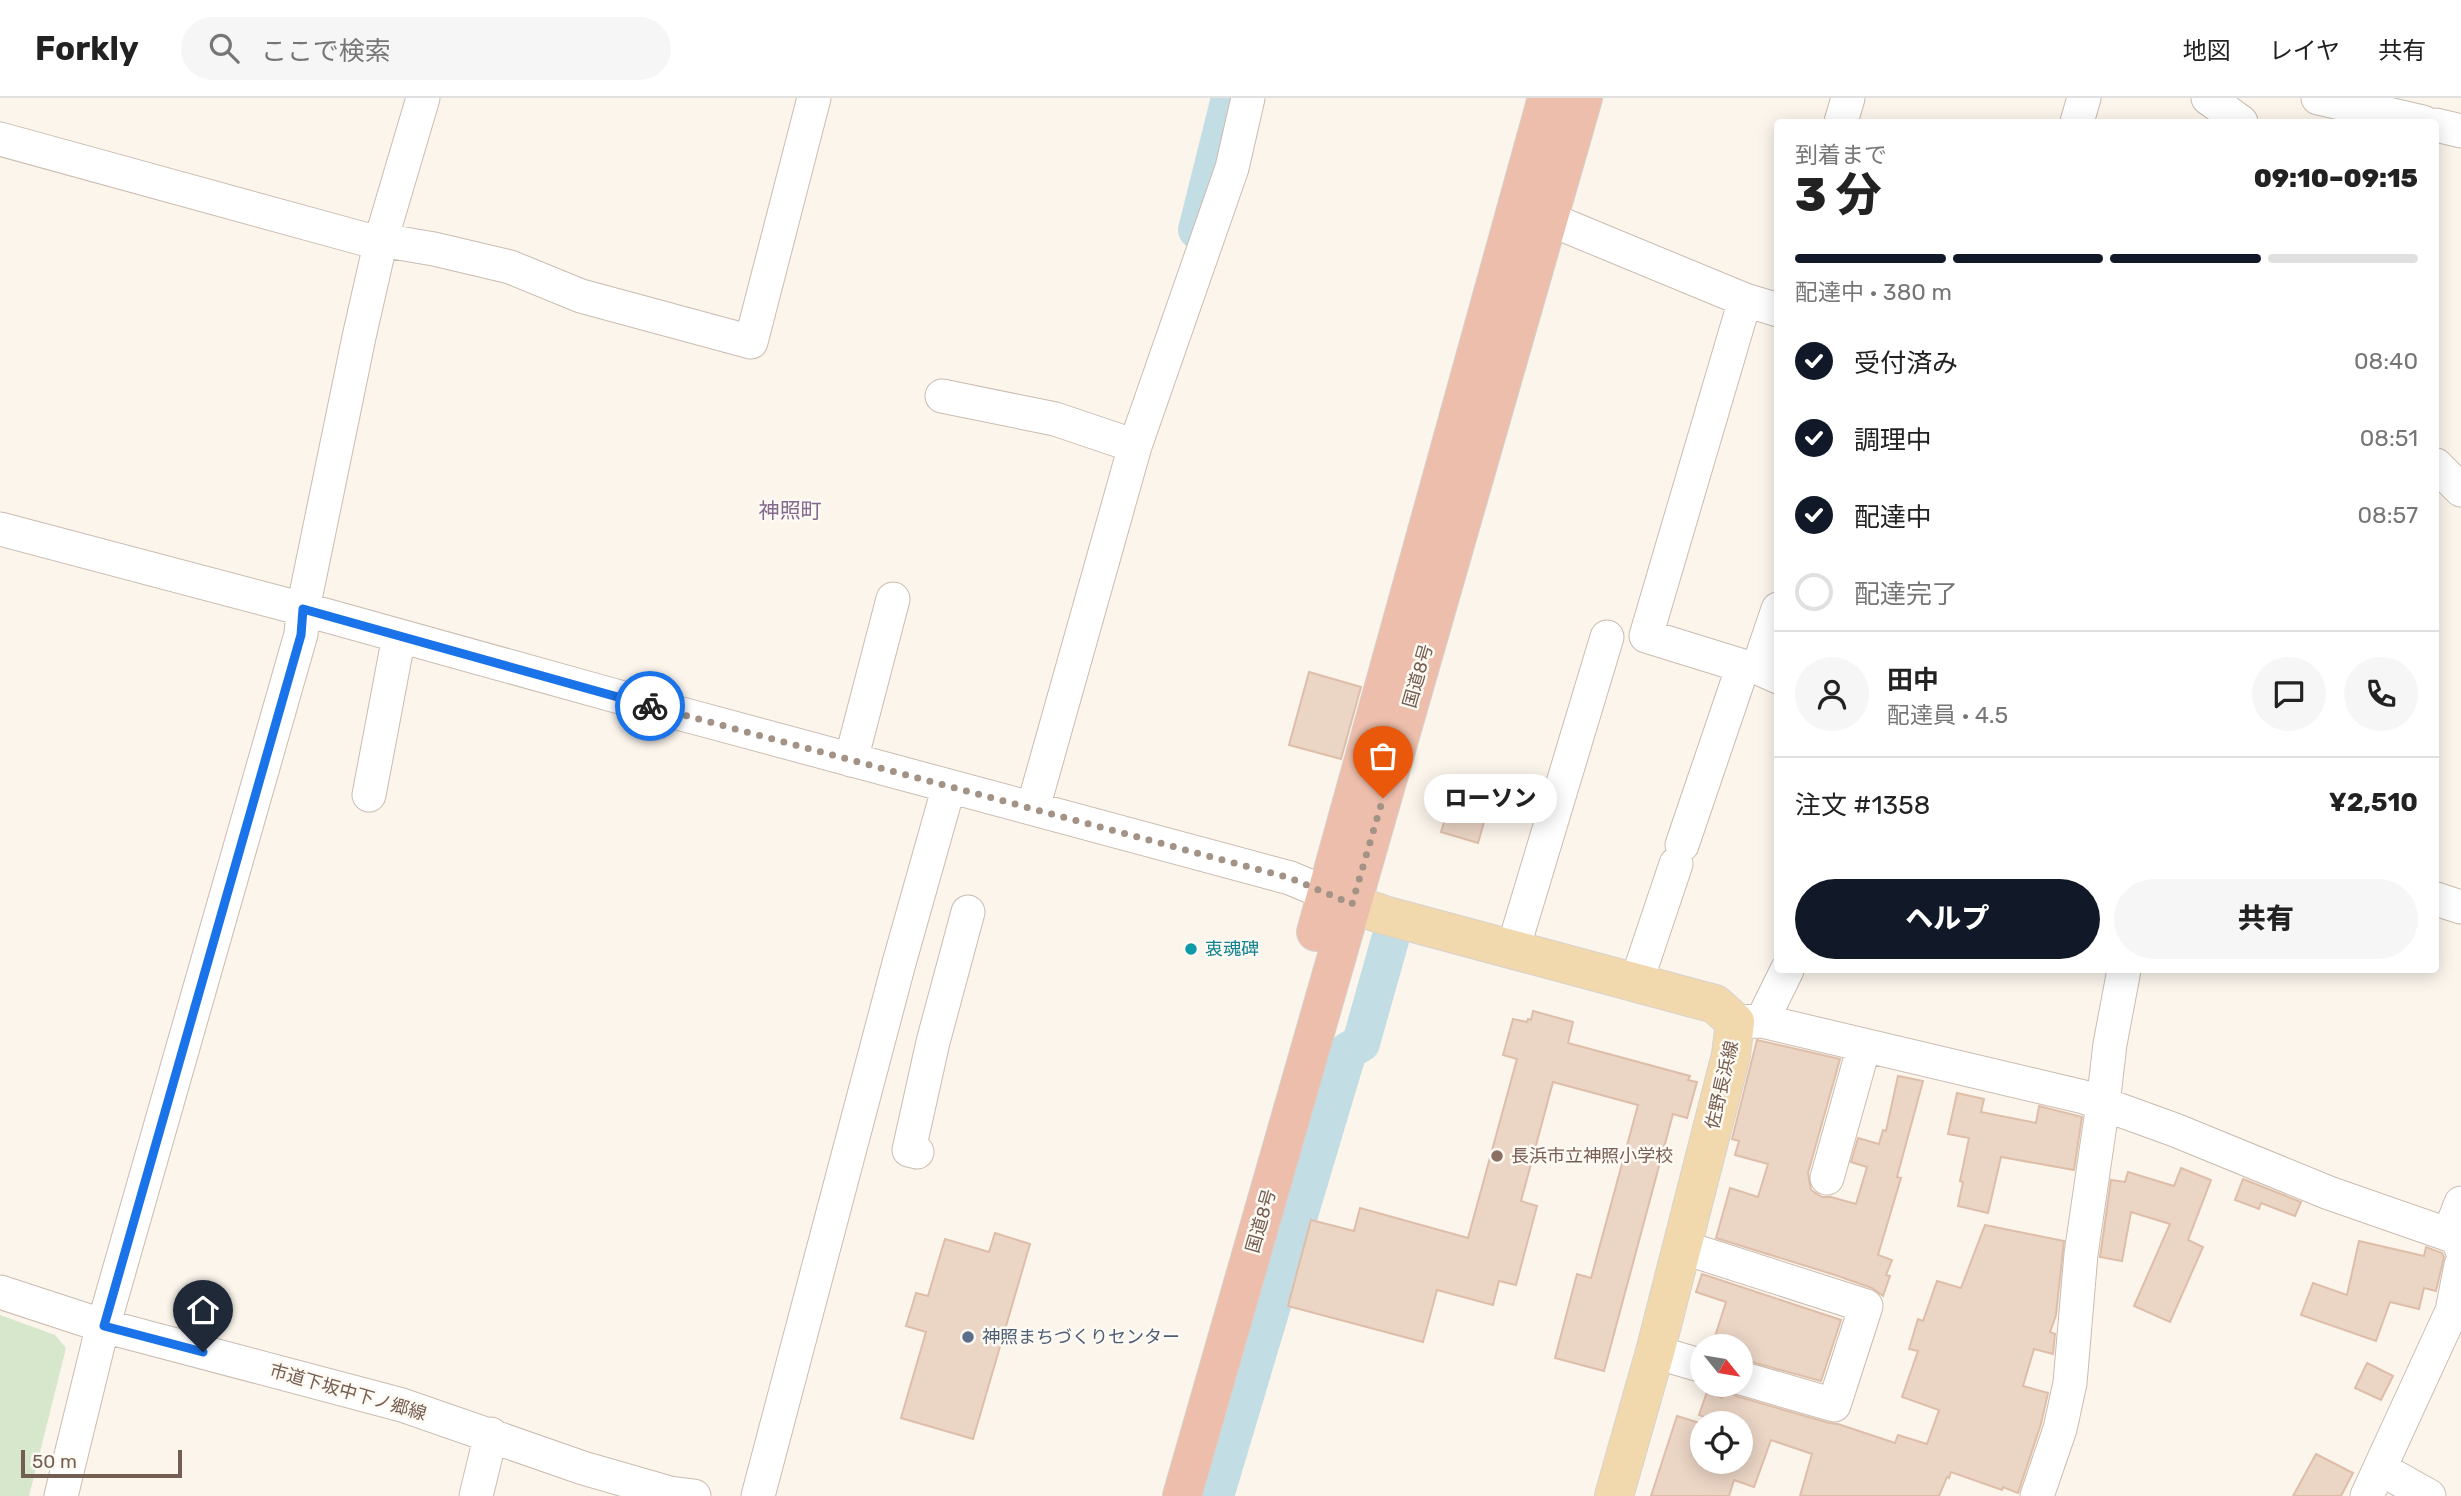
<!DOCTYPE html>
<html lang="ja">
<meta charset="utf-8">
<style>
:root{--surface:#fff;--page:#f6f6f6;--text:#222;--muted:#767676;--line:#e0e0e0;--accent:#111827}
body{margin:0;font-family:Rubik,"Noto Sans JP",sans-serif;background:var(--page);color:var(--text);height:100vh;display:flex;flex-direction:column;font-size:26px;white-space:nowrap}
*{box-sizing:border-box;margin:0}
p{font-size:23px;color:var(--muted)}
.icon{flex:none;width:38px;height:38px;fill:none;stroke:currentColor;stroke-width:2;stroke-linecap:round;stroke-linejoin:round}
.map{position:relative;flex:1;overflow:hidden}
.details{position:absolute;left:1774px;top:21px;width:665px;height:854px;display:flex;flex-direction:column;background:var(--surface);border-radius:7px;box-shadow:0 4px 18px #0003}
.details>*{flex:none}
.needle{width:46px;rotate:120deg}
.tools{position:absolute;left:1690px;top:1236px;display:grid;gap:14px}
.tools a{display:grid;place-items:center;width:63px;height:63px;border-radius:50%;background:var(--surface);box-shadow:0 4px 18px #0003;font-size:35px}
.scale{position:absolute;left:21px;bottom:18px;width:161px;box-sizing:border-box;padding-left:7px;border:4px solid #745e51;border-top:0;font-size:19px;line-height:24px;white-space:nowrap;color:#745e51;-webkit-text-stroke:5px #fdf9f3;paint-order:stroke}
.pin{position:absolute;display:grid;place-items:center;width:60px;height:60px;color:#fff;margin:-72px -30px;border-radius:50% 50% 50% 0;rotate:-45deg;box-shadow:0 0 7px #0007}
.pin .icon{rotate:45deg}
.courier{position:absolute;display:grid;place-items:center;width:70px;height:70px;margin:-35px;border:5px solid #1a73e8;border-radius:50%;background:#fff;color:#222;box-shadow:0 2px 9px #0007}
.bubble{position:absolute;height:49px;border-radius:24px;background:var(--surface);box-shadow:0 4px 18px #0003;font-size:23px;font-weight:800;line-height:49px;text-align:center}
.summary em{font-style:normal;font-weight:800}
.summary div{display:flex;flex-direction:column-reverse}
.summary{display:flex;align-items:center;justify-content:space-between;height:119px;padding:0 21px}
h1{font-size:46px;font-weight:800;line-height:52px}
.bar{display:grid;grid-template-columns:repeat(4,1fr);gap:10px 7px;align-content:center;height:84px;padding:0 21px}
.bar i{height:9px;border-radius:5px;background:var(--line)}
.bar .current{background:var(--accent)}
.bar p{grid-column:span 4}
.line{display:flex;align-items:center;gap:18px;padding:0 21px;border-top:2px solid var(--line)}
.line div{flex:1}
.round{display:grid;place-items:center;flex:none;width:74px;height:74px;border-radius:37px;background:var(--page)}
ol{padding:0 21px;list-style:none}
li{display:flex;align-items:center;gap:21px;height:77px}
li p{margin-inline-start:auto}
li .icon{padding:7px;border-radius:50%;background:var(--accent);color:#fff;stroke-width:4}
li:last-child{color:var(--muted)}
li i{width:38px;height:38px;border:4px solid var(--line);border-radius:50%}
.cta{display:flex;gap:14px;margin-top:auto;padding:14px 21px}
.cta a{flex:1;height:80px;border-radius:42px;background:var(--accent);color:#fff;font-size:28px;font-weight:800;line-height:80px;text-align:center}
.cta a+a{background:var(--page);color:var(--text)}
header{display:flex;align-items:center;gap:42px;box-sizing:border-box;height:98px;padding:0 35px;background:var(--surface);border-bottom:2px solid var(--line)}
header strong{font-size:33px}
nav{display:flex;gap:38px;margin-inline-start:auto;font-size:24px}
.search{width:490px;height:63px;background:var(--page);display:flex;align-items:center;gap:18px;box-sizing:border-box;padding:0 24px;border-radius:38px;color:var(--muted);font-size:26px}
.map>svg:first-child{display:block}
.green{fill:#d6e7cc}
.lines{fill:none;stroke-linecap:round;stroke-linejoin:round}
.river{stroke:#c2dde3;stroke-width:38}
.building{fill:#ebd5c5;stroke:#debea9;stroke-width:2}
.minor-casing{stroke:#cabcb0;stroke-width:35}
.major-casing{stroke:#d8d2ce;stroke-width:40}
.highway-casing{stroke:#d8d2ce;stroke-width:40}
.minor{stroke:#fff;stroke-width:33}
.major{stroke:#f1d9ad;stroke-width:38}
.highway{stroke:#edbeab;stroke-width:38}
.done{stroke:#a39387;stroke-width:7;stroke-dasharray:0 12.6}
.route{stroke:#1a73e8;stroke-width:9}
.culture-dot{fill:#0f9aa8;stroke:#fdf9f3;stroke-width:2.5}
.education-dot{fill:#8d6e63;stroke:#fdf9f3;stroke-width:2.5}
.service-dot{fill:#5c6f8a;stroke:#fdf9f3;stroke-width:2.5}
.labels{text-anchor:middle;stroke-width:5;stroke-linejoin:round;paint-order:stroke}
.street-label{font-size:18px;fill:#745e51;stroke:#fdf9f3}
.culture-label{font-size:18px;fill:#0d838f;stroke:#fdf9f3;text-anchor:start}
.education-label{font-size:18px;fill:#785e54;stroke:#fdf9f3;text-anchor:start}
.service-label{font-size:18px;fill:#4e5e75;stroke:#fdf9f3;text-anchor:start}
.quarter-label{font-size:21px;fill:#836a8e;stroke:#fdf9f3}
</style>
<header>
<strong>Forkly</strong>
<div class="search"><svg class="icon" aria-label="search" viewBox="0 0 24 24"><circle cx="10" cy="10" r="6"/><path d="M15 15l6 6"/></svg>ここで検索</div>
<nav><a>地図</a><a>レイヤ</a><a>共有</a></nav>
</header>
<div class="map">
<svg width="2461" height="1398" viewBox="0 0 2461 1398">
<rect width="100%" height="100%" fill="#fbf5ec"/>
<path class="green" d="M0,1217L55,1237L66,1250L29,1398H0Z"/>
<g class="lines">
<path class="river" d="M1197,132L1230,0
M1215,1398L1348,953L1361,945L1390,842"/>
</g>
<path class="building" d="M1309,574L1361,589L1341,661L1289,647Z
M1455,689L1491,700L1478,745L1441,734Z
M1533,913L1573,924L1568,945L1690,978L1688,982L1697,984L1687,1020L1673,1016L1604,1273L1555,1260L1577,1176L1591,1180L1638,1007L1553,984L1521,1103L1537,1108L1516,1187L1499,1183L1493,1207L1437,1192L1423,1244L1288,1208L1311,1122L1354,1133L1360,1110L1468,1140L1517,961L1503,957L1513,921L1527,924L1528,921L1531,922Z
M1757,942L1840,961L1808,1075L1811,1092L1822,1099H1831L1856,1106L1867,1069L1851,1064L1858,1040L1879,1046L1883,1032L1886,1033L1898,978L1923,983L1897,1079L1901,1080L1878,1157L1892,1162L1886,1177L1890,1178L1883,1198L1872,1190L1835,1177L1716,1140L1730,1090L1758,1099L1768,1066L1735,1057L1739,1043L1732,1041Z
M1957,995L1984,1001L1981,1014L2036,1025L2039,1008L2082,1019L2074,1072L2001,1059L1988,1115L1958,1108L1963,1084L1960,1083L1969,1040L1948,1036Z
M2181,1070L2211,1082L2188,1142L2203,1149L2170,1224L2134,1208L2170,1126L2131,1114L2122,1163L2100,1159L2111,1082L2125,1084L2128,1074L2174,1088Z
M2243,1081L2301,1104L2295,1118L2261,1105L2259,1111L2235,1102Z
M1985,1127L2064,1143L2056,1217L2050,1234L2055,1236L2053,1256L2034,1251L2023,1288L2048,1295L2041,1326L2018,1395L2003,1389L2002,1392L1951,1374L1949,1380L1947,1379L1939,1398H1800L1812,1356L1771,1342L1754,1389L1734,1382L1729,1398H1651L1677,1318L1703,1326V1343L1696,1363H1741V1325H1721L1699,1317L1707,1294L1722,1300L1725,1290L1736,1298L1829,1325L1838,1326L1895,1345L1898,1337L1927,1346L1939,1312L1902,1299L1918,1253L1909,1251L1918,1221L1923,1223L1937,1183L1961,1190Z
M995,1135L1030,1146L973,1341L901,1320L926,1234L906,1228L916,1195L928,1198L945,1141L989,1154Z
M2359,1143L2424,1158L2426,1149L2442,1155L2444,1159L2436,1193L2424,1190L2419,1211L2390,1204L2376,1243L2301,1217L2313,1185L2347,1197Z
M1702,1176L1841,1222L1821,1283L1741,1261V1248H1712L1726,1204L1696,1194Z
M2367,1265L2393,1278L2381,1302L2355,1290Z
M2316,1356L2353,1375L2341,1398H2293Z"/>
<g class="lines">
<defs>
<path id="minor" d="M2208,0L2241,24
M2318,0L2423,24
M1841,24L1848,0
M2077,24L2084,0
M2436,27L2461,33
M0,41L364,141L381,142L434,151L510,169L581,198L751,244L814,0
M1549,121L1745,202
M1778,212L1745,202L1646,538L1743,568L1758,570L1778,579
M942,298L1055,321L1135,348L1033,710
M1135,348L1232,70L1248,0
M2436,367L2461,392
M0,431L303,511L652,608L1290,780L1350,805
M1758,570L1778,511
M851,662L893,501
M369,697L399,538
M1682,747L1743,568
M2436,801L2461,809
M1513,851L1607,539
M1636,885L1676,766
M1762,923L1787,872
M1735,924L1762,923L2084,999L2103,1006L2110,946L2124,872
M917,1054L909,1052L933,944L968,814
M1827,1080L1864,948
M2461,1105L2454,1123L2461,1150
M1682,1149L1866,1208L1834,1307L1741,1280
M0,1194L104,1228L402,1307L583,1370L670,1395L694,1398
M1655,1254L1703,1268
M2381,1371L2429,1398
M61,1398L99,1243L301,536L303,511L359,239L381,142L423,0
M476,1398L491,1336
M758,1398L899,865L949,688
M2037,1398L2060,1331L2070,1285L2081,1156L2103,1006L2175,1032L2329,1095L2461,1141
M2367,1398L2452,1213L2461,1167"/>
<path id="major" d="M1352,806L1384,817L1715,906L1735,924L1731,957L1655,1254L1614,1398"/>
<path id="highway" d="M1316,834L1547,0
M1182,1398L1583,0"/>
</defs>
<use href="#minor" class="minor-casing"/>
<use href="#major" class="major-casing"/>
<use href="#highway" class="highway-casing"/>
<use href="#minor" class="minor"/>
<use href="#major" class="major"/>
<use href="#highway" class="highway"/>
</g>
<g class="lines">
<path class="done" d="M650,608L1290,780L1352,806L1383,700"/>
<path class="route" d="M203,1254L104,1228L301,537L303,511L650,608"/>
</g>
<circle class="culture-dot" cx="1191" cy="851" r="7"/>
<circle class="education-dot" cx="1497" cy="1058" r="7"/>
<circle class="service-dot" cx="968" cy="1239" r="7"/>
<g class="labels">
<g class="street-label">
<text transform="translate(1418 578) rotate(-74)" y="6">国道8号</text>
<text transform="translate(1722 987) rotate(-77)" y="6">佐野長浜線</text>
<text transform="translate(1261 1123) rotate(-74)" y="6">国道8号</text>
<text transform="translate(348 1294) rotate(16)" y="6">市道下坂中下ノ郷線</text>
</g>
<g class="culture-label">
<text x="1205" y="857">衷魂碑</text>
</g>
<g class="education-label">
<text x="1511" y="1064">長浜市立神照小学校</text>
</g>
<g class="service-label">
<text x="982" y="1245">神照まちづくりセンター</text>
</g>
<g class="quarter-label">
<text x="790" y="420">神照町</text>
</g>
</g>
</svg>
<div class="tools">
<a><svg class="needle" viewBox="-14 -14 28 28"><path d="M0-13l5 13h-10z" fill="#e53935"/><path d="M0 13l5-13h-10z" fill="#767676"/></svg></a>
<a><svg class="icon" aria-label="locate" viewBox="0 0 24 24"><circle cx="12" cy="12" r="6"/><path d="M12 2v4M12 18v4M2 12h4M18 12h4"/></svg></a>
</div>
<div class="scale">50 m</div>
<div class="pin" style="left:1383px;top:700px;background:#ea580c"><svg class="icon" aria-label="bag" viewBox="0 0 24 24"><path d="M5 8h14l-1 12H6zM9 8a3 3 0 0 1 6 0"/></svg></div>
<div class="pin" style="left:203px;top:1254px;background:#1f2937"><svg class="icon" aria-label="home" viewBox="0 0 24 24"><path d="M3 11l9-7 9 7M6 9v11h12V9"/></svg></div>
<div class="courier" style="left:650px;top:608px"><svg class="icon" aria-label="bike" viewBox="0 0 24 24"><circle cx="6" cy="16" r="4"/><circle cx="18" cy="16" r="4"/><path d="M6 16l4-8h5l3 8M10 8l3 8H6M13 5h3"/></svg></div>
<div class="bubble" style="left:1424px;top:676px;width:133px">ローソン</div>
<section class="details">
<div class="summary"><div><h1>3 分</h1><p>到着まで</p></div><em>09:10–09:15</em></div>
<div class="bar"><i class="current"></i><i class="current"></i><i class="current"></i><i></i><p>配達中 · 380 m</p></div>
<ol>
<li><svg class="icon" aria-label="check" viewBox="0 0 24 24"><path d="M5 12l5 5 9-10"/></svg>受付済み<p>08:40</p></li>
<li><svg class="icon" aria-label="check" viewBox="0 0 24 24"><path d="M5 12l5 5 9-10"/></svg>調理中<p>08:51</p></li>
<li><svg class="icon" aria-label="check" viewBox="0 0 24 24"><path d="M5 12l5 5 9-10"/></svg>配達中<p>08:57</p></li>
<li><i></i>配達完了</li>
</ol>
<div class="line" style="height:126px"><a class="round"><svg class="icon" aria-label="person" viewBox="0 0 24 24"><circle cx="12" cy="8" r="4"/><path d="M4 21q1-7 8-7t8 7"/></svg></a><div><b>田中</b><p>配達員 · 4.5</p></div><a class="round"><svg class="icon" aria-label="chat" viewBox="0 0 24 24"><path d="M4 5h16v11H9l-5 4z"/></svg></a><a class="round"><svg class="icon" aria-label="phone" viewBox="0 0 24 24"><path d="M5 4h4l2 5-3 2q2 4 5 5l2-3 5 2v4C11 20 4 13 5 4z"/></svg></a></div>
<div class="line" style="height:91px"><div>注文 #1358</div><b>¥2,510</b></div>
<div class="cta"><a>ヘルプ</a><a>共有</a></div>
</section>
</div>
